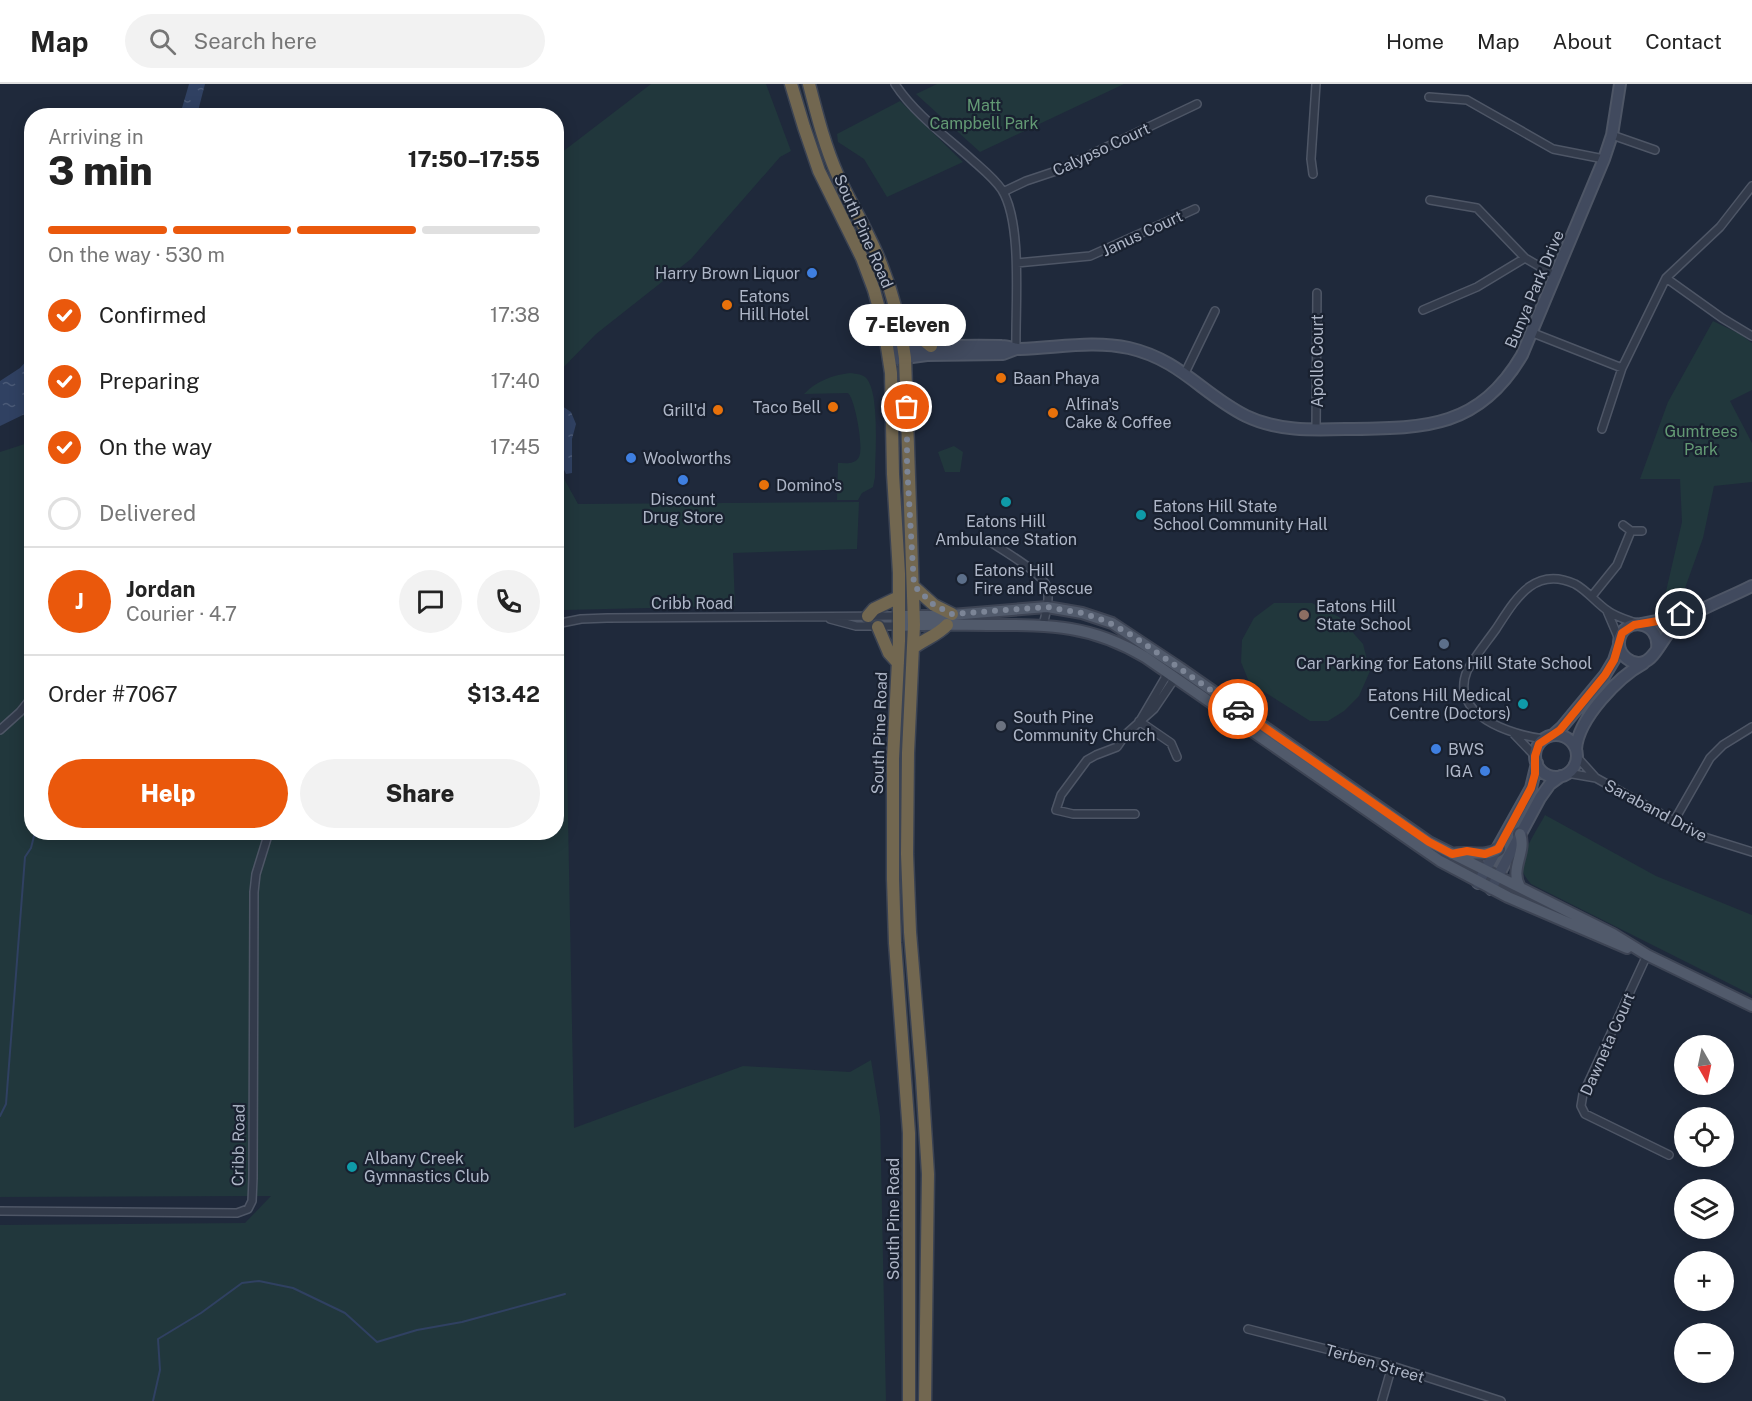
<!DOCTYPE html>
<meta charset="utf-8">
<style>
:root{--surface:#fff;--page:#f2f2f2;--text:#222;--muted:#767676;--line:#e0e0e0;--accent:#ea580c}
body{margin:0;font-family:"Public Sans",sans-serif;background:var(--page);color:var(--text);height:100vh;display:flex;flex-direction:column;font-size:22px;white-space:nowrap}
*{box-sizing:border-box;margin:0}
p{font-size:20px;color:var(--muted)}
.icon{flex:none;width:33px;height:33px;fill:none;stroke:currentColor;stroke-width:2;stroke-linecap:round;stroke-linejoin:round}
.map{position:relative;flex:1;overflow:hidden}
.side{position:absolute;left:24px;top:24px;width:540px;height:732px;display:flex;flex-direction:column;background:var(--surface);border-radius:24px;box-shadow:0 3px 15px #0003}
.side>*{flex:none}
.needle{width:39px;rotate:171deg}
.fabs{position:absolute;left:1674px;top:951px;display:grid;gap:12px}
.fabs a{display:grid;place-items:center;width:60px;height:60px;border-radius:50%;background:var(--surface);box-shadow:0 3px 15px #0003;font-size:30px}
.pin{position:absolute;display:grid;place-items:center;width:51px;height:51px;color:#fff;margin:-26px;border:3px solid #fff;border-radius:50%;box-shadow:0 2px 6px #0007}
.courier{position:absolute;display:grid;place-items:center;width:60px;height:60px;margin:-30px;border:4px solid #ea580c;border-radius:50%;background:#fff;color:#222;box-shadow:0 2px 8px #0007}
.bubble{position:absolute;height:42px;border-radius:21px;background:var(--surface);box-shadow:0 3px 15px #0003;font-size:20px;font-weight:800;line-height:42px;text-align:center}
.headline em{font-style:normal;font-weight:800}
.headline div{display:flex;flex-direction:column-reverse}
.headline{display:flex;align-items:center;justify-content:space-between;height:102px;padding:0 24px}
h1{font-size:39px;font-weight:800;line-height:45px}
.bar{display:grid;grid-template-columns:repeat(4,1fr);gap:9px 6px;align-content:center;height:72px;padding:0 24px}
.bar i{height:8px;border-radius:4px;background:var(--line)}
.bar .current{background:var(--accent)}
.bar p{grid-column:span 4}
.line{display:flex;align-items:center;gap:15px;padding:0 24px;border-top:2px solid var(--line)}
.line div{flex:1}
.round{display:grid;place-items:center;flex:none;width:63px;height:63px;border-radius:32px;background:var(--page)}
ol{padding:0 24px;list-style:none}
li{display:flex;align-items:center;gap:18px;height:66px}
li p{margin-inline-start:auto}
li .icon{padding:6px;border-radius:50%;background:var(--accent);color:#fff;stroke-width:4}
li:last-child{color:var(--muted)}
li i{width:33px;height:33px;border:3px solid var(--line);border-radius:50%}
.primary-button{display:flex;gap:12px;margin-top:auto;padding:12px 24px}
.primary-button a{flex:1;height:69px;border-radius:36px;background:var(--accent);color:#fff;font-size:24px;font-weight:800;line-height:69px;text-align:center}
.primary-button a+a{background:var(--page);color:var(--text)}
header{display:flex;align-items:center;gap:36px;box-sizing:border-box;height:84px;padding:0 30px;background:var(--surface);border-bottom:2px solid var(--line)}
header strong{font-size:28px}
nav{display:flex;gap:33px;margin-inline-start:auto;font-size:21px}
.search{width:420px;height:54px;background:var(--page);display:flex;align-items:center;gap:15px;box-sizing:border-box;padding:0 21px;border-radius:33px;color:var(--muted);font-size:22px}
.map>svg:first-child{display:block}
.green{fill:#21373c}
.water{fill:url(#water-ripples)}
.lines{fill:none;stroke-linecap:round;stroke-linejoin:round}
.stream{stroke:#304162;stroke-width:2}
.street-casing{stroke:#4e5666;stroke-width:10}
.secondary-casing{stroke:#4e5666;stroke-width:14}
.primary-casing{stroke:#3d4454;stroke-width:14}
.highway-casing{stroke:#3b4353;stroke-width:15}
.street{stroke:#333b4b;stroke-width:7}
.secondary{stroke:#414a5e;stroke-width:10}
.primary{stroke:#515a6b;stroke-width:10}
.highway{stroke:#726750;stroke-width:12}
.done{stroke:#7c8596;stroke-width:6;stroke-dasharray:0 10.8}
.route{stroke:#ea580c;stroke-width:8}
.shop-dot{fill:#3f7fe0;stroke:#192130;stroke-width:2}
.food-dot{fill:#e8710a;stroke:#192130;stroke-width:2}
.culture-dot{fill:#0f9aa8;stroke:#192130;stroke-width:2}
.service-dot{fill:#5c6f8a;stroke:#192130;stroke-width:2}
.education-dot{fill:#8d6e63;stroke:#192130;stroke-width:2}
.worship-dot{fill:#6b7280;stroke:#192130;stroke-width:2}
.labels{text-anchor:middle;stroke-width:4.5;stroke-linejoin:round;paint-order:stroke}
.park-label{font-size:16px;fill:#639a74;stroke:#192130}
.street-label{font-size:16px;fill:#aeb6c7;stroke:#192130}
.poi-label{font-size:16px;fill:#aeb6c7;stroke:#192130;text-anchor:start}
</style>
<header>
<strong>Map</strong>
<div class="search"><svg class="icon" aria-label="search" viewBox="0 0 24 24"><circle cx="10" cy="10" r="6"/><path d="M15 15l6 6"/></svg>Search here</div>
<nav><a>Home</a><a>Map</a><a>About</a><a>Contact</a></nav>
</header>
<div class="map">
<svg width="1752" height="1317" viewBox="0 0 1752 1317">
<defs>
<pattern id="water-ripples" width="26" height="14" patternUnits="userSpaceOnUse" patternTransform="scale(1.5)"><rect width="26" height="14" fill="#304162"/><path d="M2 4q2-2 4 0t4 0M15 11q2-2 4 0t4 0" fill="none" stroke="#4b5a77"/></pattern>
</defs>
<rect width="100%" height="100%" fill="#1f293b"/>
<path class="green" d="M651,0H766L791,67L780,73L691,175L596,250L557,290V72Z
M937,0H1124L980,68L916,10Z
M900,17L963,78L887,113L864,75L838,58L837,50Z
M1713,237L1740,250L1752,259V306L1730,317L1752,359V398L1714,402L1703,454L1680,518L1664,516L1682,438L1680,395H1640L1668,318Z
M850,289C857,290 863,290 867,295C880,312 875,371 875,393L873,403L862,409L858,416H837L838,379C845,379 855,381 859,373C864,364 855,315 848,309L804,310C816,297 833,291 850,289Z
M31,358L32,748H556L557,382L578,420L859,418L857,465L733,469L735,522L564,526L574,1044L743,982L850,988L871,976L880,1032L886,1317H0V1141L245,1139L271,1112L0,1113V368Z
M954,362L963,368L960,388H945L938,368Z
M1274,519H1312L1339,533L1363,560L1370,587L1359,612L1344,627L1328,637H1310L1249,598L1241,578L1242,556L1254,534Z
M1545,731L1656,792L1752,831V911L1531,800C1528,796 1524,791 1522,787C1518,773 1539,743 1545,731Z"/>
<path class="water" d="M189,0H205L197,31H180Z
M31,272V327L0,342V297L20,284Z
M556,322H562L571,328L576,340L572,355V389L566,390L557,370Z"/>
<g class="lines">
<path class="stream" d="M0,1032L6,1020L25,773L31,764L34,752
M153,1317L160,1286L158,1255L201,1229L242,1199L259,1197L293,1204L345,1229L377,1258L417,1246L462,1238L565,1210"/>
<defs>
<path id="street" d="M895,0C914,29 944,51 970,74C981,84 994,94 1002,106C1023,140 1015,224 1016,265
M1429,13L1467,16L1553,65L1604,75
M1612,51L1655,66
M1313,90L1311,75L1316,0
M1003,108L1026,97L1056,87L1197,20
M1430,116L1477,124L1525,174L1556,192
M1017,179L1090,172L1195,125
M1666,194L1722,234L1752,252
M1423,226L1477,203L1525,174
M1533,249L1622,284
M1185,289L1215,227
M1316,345L1317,209
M1602,345L1622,284L1666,194L1720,143L1752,102
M1623,441L1631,447H1642
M988,456C1001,466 1042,488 1047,503C1050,515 1046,529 1043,541
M1592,512L1617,481L1631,447
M1607,527L1619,555
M830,535L856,542H900
M556,540L581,535L607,534L899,532
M1141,635L1168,589
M1139,637L1171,659L1177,673
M0,646L20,628L32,613
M1514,650L1535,672
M1544,655C1511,651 1449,631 1467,587C1475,572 1486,559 1496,545C1515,516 1534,481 1575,500C1588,507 1596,519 1608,527C1616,533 1628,536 1638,540
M1577,673L1596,694L1701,752L1752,768
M1567,689L1596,694
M1135,730H1073L1056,726L1061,711L1087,676L1096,671L1117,663L1126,650L1154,625L1175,594
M1674,737L1710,674L1723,661L1752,643
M1647,871L1583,1010L1581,1022L1585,1030L1669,1071
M0,1127L237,1129L248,1125L252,1117L253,1094L254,808L256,790L269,748
M1248,1245L1392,1282L1501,1317
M1382,1317L1392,1282"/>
<path id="secondary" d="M889,267C927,262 964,261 1002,262C1009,262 1014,265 1020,265C1057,264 1092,256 1129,264C1181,276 1202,310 1246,332C1277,347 1311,346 1345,345C1422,344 1478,346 1522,271L1604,75L1612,51L1620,0
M890,276L927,271L1003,270L1016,265
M1641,540L1666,535L1692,524
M1657,565C1661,535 1621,532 1619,558C1618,571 1632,582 1644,578C1656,574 1664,550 1677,540C1697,525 1729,514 1752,502
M1553,651L1562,643L1605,591L1614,576L1619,561
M1535 672a21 21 0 1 1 42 0a21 21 0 1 1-42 0Z
M1576,665C1578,635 1618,593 1644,579
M1478,799L1531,704L1537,679
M1491,805L1540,714L1550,700L1561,692"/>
<path id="primary" d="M899,532H939L1047,523L1082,529L1112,539L1180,584L1429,758L1613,850L1647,871L1752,922
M900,542C929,540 958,541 988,541C1049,541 1090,540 1145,573L1440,777L1508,813L1627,864
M1452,770C1468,766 1484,774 1498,765
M1520,803C1509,785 1527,768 1520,750"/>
<path id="highway" d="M791,0L804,43L819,87L862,174L874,206L884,243L891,289L893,390L899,489V557L893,675V795L895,859L909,1049V1317
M809,0C817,31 825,63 838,92C852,122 869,149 881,180C893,210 901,241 905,274L914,541L908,669L907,770L910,848L922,994L928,1090L925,1317
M899,236L931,262
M913,502L934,521L952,530
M868,532L874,525L899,513
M878,543L889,569L898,579
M913,564C925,555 938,551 947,541"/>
</defs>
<use href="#street" class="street-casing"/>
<use href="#secondary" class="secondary-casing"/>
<use href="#primary" class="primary-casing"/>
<use href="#highway" class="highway-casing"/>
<use href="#street" class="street"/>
<use href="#secondary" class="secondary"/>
<use href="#primary" class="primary"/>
<use href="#highway" class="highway"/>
</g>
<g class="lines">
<path class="done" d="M907,323V381L914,502L934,521L952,530L1047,523L1082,529L1106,537L1133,552L1238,625"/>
<path class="route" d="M1238,625L1429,758L1452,770L1467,767L1485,770L1498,765L1531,704L1535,690V672L1539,660L1560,646L1605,591L1614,576L1622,549L1634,541L1658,537L1681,530"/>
</g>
<g class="shop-dot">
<circle cx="812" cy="189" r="6"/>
<circle cx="631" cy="374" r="6"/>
<circle cx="683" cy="396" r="6"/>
<circle cx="1436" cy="665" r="6"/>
<circle cx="1485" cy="687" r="6"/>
</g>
<g class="food-dot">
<circle cx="727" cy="221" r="6"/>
<circle cx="1001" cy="294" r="6"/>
<circle cx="833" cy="323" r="6"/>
<circle cx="718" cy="326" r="6"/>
<circle cx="1053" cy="329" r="6"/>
<circle cx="764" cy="401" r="6"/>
</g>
<g class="culture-dot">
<circle cx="1006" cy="418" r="6"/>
<circle cx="1141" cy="431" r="6"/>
<circle cx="1523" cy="620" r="6"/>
<circle cx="352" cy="1083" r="6"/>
</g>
<g class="service-dot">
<circle cx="962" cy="495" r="6"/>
<circle cx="1444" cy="560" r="6"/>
</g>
<circle class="education-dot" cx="1304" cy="531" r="6"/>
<circle class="worship-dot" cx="1001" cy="642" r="6"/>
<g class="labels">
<g class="park-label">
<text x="984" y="27">Matt<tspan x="984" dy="18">Campbell Park</tspan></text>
<text x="1701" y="353">Gumtrees<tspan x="1701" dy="18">Park</tspan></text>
</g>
<g class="street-label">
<text transform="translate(1101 65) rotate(-25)" y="6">Calypso Court</text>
<text transform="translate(864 147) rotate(66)" y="6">South Pine Road</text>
<text transform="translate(1142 149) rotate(-25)" y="6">Janus Court</text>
<text transform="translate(1534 205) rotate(-67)" y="6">Bunya Park Drive</text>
<text transform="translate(1317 277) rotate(-90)" y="6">Apollo Court</text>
<text x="692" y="525">Cribb Road</text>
<text transform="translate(879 649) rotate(-88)" y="6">South Pine Road</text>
<text transform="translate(1656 726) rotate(28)" y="6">Saraband Drive</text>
<text transform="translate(1607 960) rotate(-66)" y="6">Dawneta Court</text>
<text transform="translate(238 1061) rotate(-89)" y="6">Cribb Road</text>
<text transform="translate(893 1135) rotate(-90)" y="6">South Pine Road</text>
<text transform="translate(1375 1279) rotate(16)" y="6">Terben Street</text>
</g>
<g class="poi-label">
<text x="800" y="195" text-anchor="end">Harry Brown Liquor</text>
<text x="739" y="218">Eatons<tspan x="739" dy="18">Hill Hotel</tspan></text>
<text x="1013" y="300">Baan Phaya</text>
<text x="1065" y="326">Alfina's<tspan x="1065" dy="18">Cake &amp; Coffee</tspan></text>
<text x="821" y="329" text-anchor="end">Taco Bell</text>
<text x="706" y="332" text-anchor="end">Grill'd</text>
<text x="643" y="380">Woolworths</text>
<text x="776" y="407">Domino's</text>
<text x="683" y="421" text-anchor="middle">Discount<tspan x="683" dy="18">Drug Store</tspan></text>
<text x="1153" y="428">Eatons Hill State<tspan x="1153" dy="18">School Community Hall</tspan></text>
<text x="1006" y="443" text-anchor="middle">Eatons Hill<tspan x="1006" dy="18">Ambulance Station</tspan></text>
<text x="974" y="492">Eatons Hill<tspan x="974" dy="18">Fire and Rescue</tspan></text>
<text x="1316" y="528">Eatons Hill<tspan x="1316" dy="18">State School</tspan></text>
<text x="1444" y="585" text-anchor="middle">Car Parking for Eatons Hill State School</text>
<text x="1511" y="617" text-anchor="end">Eatons Hill Medical<tspan x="1511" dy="18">Centre (Doctors)</tspan></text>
<text x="1013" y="639">South Pine<tspan x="1013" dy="18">Community Church</tspan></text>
<text x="1448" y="671">BWS</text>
<text x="1473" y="693" text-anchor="end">IGA</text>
<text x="364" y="1080">Albany Creek<tspan x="364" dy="18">Gymnastics Club</tspan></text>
</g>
</g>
</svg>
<div class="fabs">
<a><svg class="needle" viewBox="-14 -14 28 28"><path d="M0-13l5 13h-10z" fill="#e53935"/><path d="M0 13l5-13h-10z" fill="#767676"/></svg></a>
<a><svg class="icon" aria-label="locate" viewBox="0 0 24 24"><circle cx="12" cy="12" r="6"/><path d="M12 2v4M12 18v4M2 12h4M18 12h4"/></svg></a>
<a><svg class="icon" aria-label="layers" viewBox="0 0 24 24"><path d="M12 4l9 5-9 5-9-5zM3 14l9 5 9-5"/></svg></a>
<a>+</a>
<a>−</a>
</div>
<div class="pin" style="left:907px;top:323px;background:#ea580c"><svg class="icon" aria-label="bag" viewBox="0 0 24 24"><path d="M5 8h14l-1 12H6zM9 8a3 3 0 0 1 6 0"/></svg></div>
<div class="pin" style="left:1681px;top:530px;background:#1f2937"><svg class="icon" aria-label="home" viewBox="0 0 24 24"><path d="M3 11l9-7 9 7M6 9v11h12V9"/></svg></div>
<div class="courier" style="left:1238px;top:625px"><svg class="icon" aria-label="car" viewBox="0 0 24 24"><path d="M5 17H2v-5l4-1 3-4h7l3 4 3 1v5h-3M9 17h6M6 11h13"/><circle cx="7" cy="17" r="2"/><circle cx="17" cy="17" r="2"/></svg></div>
<div class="bubble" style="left:849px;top:220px;width:117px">7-Eleven</div>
<section class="side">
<div class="headline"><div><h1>3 min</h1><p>Arriving in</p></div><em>17:50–17:55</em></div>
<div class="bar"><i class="current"></i><i class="current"></i><i class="current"></i><i></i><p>On the way · 530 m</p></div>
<ol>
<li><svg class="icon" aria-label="check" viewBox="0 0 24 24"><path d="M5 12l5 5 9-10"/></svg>Confirmed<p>17:38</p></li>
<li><svg class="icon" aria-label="check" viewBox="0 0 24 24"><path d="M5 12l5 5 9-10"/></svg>Preparing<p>17:40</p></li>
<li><svg class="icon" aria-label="check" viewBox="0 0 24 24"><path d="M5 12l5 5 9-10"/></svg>On the way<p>17:45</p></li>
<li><i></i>Delivered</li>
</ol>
<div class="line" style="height:108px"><b class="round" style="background:var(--accent);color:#fff">J</b><div><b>Jordan</b><p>Courier · 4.7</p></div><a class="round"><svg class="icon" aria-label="chat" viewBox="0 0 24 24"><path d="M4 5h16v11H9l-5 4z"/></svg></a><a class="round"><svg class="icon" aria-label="phone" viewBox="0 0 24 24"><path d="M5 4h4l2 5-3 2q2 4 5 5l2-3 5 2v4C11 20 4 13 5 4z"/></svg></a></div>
<div class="line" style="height:78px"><div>Order #7067</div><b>$13.42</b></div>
<div class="primary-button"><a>Help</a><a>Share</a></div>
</section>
</div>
